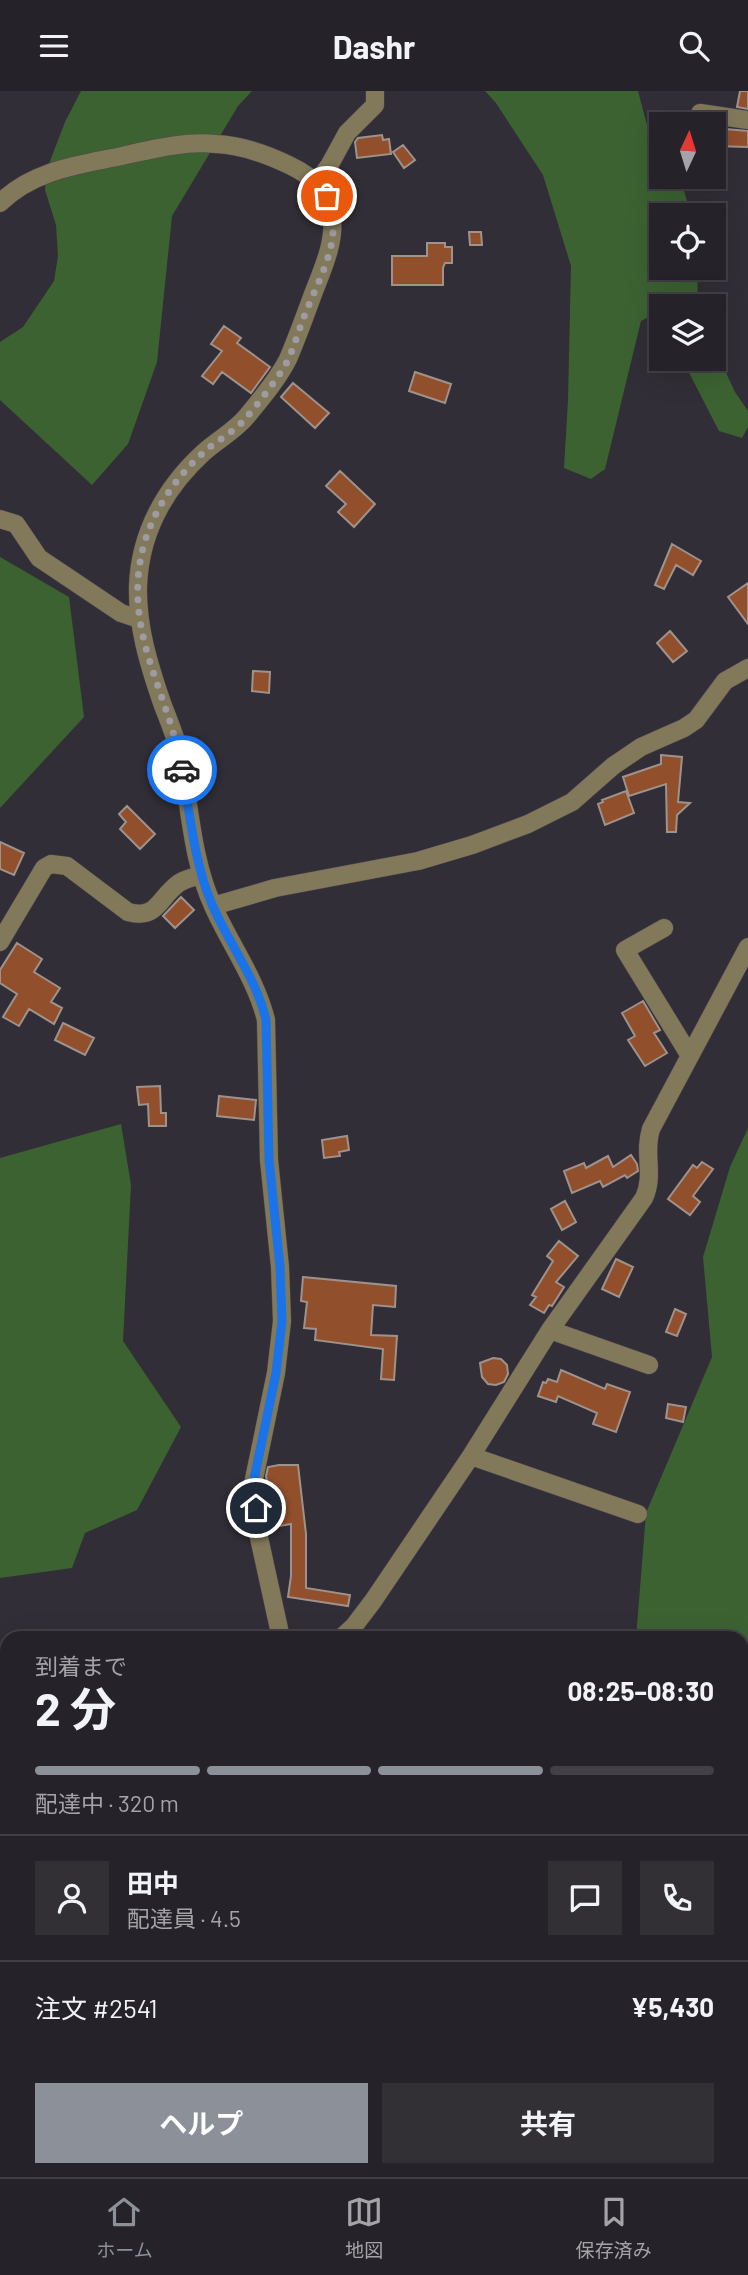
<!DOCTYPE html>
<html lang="ja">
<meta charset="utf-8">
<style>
:root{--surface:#262229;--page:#322f35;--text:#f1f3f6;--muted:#a4a4a8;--line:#423f46;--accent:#8c9099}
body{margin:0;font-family:Barlow,"Noto Sans JP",sans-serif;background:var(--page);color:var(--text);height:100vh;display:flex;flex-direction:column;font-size:26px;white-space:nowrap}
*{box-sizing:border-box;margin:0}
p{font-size:23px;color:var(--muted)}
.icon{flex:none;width:38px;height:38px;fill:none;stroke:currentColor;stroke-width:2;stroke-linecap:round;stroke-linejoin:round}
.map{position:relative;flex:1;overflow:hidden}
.panel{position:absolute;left:0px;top:1540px;width:749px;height:546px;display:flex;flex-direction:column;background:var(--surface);border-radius:21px 21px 0 0;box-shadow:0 7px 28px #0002,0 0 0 2px var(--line)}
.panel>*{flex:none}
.needle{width:46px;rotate:4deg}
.tools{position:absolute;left:649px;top:21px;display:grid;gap:14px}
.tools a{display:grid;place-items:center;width:77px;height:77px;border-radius:0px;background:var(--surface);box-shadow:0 7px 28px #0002,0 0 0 2px var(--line);font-size:35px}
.pin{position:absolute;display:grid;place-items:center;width:60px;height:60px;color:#fff;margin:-30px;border:4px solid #fff;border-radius:50%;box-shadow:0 2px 7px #0007}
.courier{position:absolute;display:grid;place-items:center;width:70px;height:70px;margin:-35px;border:5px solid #1a73e8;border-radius:50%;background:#fff;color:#222;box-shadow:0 2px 9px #0007}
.headline em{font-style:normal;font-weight:700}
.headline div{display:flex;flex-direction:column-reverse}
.headline{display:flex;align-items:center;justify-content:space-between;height:119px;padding:0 35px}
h1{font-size:46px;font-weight:700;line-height:52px}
.bar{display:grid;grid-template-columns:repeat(4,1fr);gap:10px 7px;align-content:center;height:84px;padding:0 35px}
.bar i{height:9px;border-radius:5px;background:var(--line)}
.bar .selected{background:var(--accent)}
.bar p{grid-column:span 4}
.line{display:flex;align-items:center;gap:18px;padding:0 35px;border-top:2px solid var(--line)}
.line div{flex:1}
.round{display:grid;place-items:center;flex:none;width:74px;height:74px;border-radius:0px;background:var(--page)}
.cta{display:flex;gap:14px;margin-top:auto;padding:14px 35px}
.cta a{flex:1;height:80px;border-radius:0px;background:var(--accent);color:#fff;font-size:28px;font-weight:700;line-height:80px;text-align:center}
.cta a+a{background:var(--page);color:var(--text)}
header{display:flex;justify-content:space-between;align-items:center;height:91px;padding:0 35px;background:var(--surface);font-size:32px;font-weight:700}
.tab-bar{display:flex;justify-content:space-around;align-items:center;height:98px;border-top:2px solid var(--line);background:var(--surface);font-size:19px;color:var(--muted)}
.tab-bar a{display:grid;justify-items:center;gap:4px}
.tab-bar .selected{color:var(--accent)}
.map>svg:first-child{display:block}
.green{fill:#3c6232}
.water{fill:#006b6e;stroke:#418b8f;stroke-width:2}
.building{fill:#924f2c;stroke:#9e928c;stroke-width:2}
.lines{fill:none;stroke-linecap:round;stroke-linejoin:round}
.minor-casing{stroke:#4d4951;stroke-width:19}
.minor{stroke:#82795a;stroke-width:18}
.done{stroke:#9e9ba2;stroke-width:7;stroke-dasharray:0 12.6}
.route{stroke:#1a73e8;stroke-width:9}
</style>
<header><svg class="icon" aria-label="menu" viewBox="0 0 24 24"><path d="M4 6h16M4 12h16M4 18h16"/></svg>Dashr<svg class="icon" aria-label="search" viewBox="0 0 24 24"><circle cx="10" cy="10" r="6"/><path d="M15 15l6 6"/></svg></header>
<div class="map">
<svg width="748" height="2086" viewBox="0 0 748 2086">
<rect width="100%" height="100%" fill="#322e37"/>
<path class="green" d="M81,0H252L238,15L172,125L157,271L128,353L92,394L0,309V251L23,236L54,190L58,165L56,134L45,99L47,78L65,31Z
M485,0H638L648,38L661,52L662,86H680L691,124H662V177H697L698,215H662L661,230L657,222L641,230L605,378L591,388L564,377L568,309L571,175L543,84L496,12Z
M714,256L735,301L748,320V336L742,347L719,340L682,268H714Z
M0,466L69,506L84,626L0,717Z
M121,1033L131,1094L123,1250L181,1336L137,1419L85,1442L72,1477L0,1487V1067Z
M748,1037V2041L742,2037V1547H636L646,1422L712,1266L703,1166L730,1076Z
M596,2079H665L666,2086H597Z"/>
<path class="water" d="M74,2079L182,2082L186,2086H39Z"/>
<path class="building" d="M740,0H748V18L737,16Z
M714,37L748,40V56L714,55Z
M382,44L383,49L389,48L391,63L357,67L355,51L358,47Z
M403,54L415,69L404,77L393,61Z
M469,141H481L482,154H470Z
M427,152H445V156H452V172H445L443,177V194H392V165H427Z
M224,235L241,247L237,252L270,276L251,302L222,281L213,293L202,285L222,260L211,253Z
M415,281L451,293L445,312L409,300Z
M293,292L329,322L315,337L281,306Z
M340,380L375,413L354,436L338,421L346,413L326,395Z
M672,453L701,470L693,484L676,474L664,498L655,494Z
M748,492V533L728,506Z
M670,540L687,560L673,571L657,552Z
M253,580L270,581L269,602L252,600Z
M661,664L682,666L678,711L690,712L677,724L676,741H667L666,693L629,705L623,686L661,673Z
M626,700L634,722L605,734L598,713L603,711L602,709Z
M127,715L155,743L140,758L120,738L126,731L119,723Z
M0,751L24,762L14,784L0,778Z
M181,806L194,819L175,837L163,825Z
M17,852L42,868L34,881L60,897L51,911L62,917L54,933L29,918L19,935L3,926L17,903L0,892V879Z
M643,910L660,939L654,942L667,962L645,975L628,949L635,945L622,922Z
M63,932L94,947L85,964L55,949Z
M160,995L161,1022H166V1035H149L148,1013L139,1014L137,996Z
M219,1005L256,1009L254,1029L217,1025Z
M347,1045L349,1059L339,1061L340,1065L324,1067L322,1049Z
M631,1064L637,1073L638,1080L627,1087L625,1084L603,1096L600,1090L572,1102L564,1080L584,1072L586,1077L608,1065L613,1076Z
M702,1071L713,1078L693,1105L700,1111L690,1124L668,1108L693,1074L697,1077Z
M565,1110L576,1131L562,1139L551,1118Z
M559,1150L578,1165L556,1191L564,1196L552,1215L549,1214L544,1222L530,1214L536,1206L532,1204L553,1170L547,1165Z
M616,1168L633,1176L619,1206L602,1198Z
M303,1186L396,1195L395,1216L373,1214L371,1244L397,1245L394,1289L381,1288L383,1258L315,1249L316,1238L304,1237L307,1211L301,1210Z
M675,1218L686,1223L677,1245L666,1241Z
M493,1267L501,1268L507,1274L508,1283L504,1291L496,1294L488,1293L482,1286L480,1272Z
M561,1279L605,1298L607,1293L630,1301L616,1341L593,1333L597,1322L558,1305L556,1311L538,1305L543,1291L546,1292L548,1288L557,1291Z
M668,1313L686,1316L683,1331L666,1327Z
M279,1374H298L306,1443V1497L350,1504L348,1515L288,1506L291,1485V1433L273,1436L266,1385L268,1376Z"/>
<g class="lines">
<defs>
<path id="minor" d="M700,22L748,29
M317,91L329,75L347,42L375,14V0
M0,112C33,79 79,74 122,65C153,58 185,50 216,53C242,54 266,63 289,74C310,84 330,99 332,124C335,152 323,177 313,203C305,225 297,247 288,268C278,288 261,308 247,325C235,340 217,349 203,362C165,397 140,442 138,495C137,536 149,574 162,612C168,628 175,644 179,660C190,711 191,767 213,815C230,853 256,888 266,929L269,1069L280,1176L282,1230L276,1282L253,1393L258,1442L281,1547
M0,428L16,433L39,467L121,522L139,528
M213,815L275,797L418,770L472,754L528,733L572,711L613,675L641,656L684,637L696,629L725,590L748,577
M664,837L625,859L690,965
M0,851L44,777L51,773L67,775L128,821C158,829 158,807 179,792C185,788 194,786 201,784
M550,1239L649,1274
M471,1365L638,1423
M341,1547L354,1535L373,1510L471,1365L550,1239L644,1107C655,1083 643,1063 651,1038L748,856
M742,1698L748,1707
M0,1758L7,1754"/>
</defs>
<use href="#minor" class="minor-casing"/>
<use href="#minor" class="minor"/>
</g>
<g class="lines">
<path class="done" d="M182,679C169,601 122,541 143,457C153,419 176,386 205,360C218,349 235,340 246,327C260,310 276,290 287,271C294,257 298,241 304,226C314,199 331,170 333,141C334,128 331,117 327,105"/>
<path class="route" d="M182,679C190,723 194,770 211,811C228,852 256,886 266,929L269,1069L280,1176L282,1230L276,1282L253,1393L256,1417"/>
</g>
</svg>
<div class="tools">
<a><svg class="needle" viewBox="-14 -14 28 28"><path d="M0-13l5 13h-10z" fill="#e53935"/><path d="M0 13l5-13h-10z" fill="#a4a4a8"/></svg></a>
<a><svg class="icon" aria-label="locate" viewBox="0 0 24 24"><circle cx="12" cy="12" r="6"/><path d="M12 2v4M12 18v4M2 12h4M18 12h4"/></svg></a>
<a><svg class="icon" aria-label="layers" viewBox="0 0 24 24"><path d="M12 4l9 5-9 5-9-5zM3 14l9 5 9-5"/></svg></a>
</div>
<div class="pin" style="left:327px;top:105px;background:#ea580c"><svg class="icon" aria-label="bag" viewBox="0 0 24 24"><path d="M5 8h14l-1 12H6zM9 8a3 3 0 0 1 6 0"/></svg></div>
<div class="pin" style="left:256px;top:1417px;background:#1f2937"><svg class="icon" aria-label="home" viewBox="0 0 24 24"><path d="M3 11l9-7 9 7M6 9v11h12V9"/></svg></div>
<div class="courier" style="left:182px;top:679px"><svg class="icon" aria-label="car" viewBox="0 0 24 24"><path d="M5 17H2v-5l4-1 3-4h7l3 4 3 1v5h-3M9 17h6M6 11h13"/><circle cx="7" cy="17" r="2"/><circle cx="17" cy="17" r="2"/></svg></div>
<section class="panel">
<div class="headline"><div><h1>2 分</h1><p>到着まで</p></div><em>08:25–08:30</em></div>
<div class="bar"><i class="selected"></i><i class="selected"></i><i class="selected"></i><i></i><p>配達中 · 320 m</p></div>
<div class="line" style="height:126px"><a class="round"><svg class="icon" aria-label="person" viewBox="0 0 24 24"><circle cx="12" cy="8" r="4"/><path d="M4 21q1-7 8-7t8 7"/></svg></a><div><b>田中</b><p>配達員 · 4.5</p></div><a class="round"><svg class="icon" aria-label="chat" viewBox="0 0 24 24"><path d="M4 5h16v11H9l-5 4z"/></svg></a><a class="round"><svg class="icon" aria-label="phone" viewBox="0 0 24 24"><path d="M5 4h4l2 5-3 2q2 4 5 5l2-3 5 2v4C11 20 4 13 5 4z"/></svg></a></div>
<div class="line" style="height:91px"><div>注文 #2541</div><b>¥5,430</b></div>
<div class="cta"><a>ヘルプ</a><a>共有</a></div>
</section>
</div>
<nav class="tab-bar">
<a class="selected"><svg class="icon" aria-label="home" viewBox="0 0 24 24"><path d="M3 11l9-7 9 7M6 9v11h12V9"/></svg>ホーム</a>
<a><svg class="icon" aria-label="map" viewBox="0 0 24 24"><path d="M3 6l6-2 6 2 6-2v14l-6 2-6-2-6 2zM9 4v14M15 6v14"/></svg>地図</a>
<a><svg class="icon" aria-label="saved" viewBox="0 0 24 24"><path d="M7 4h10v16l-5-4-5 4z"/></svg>保存済み</a>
</nav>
